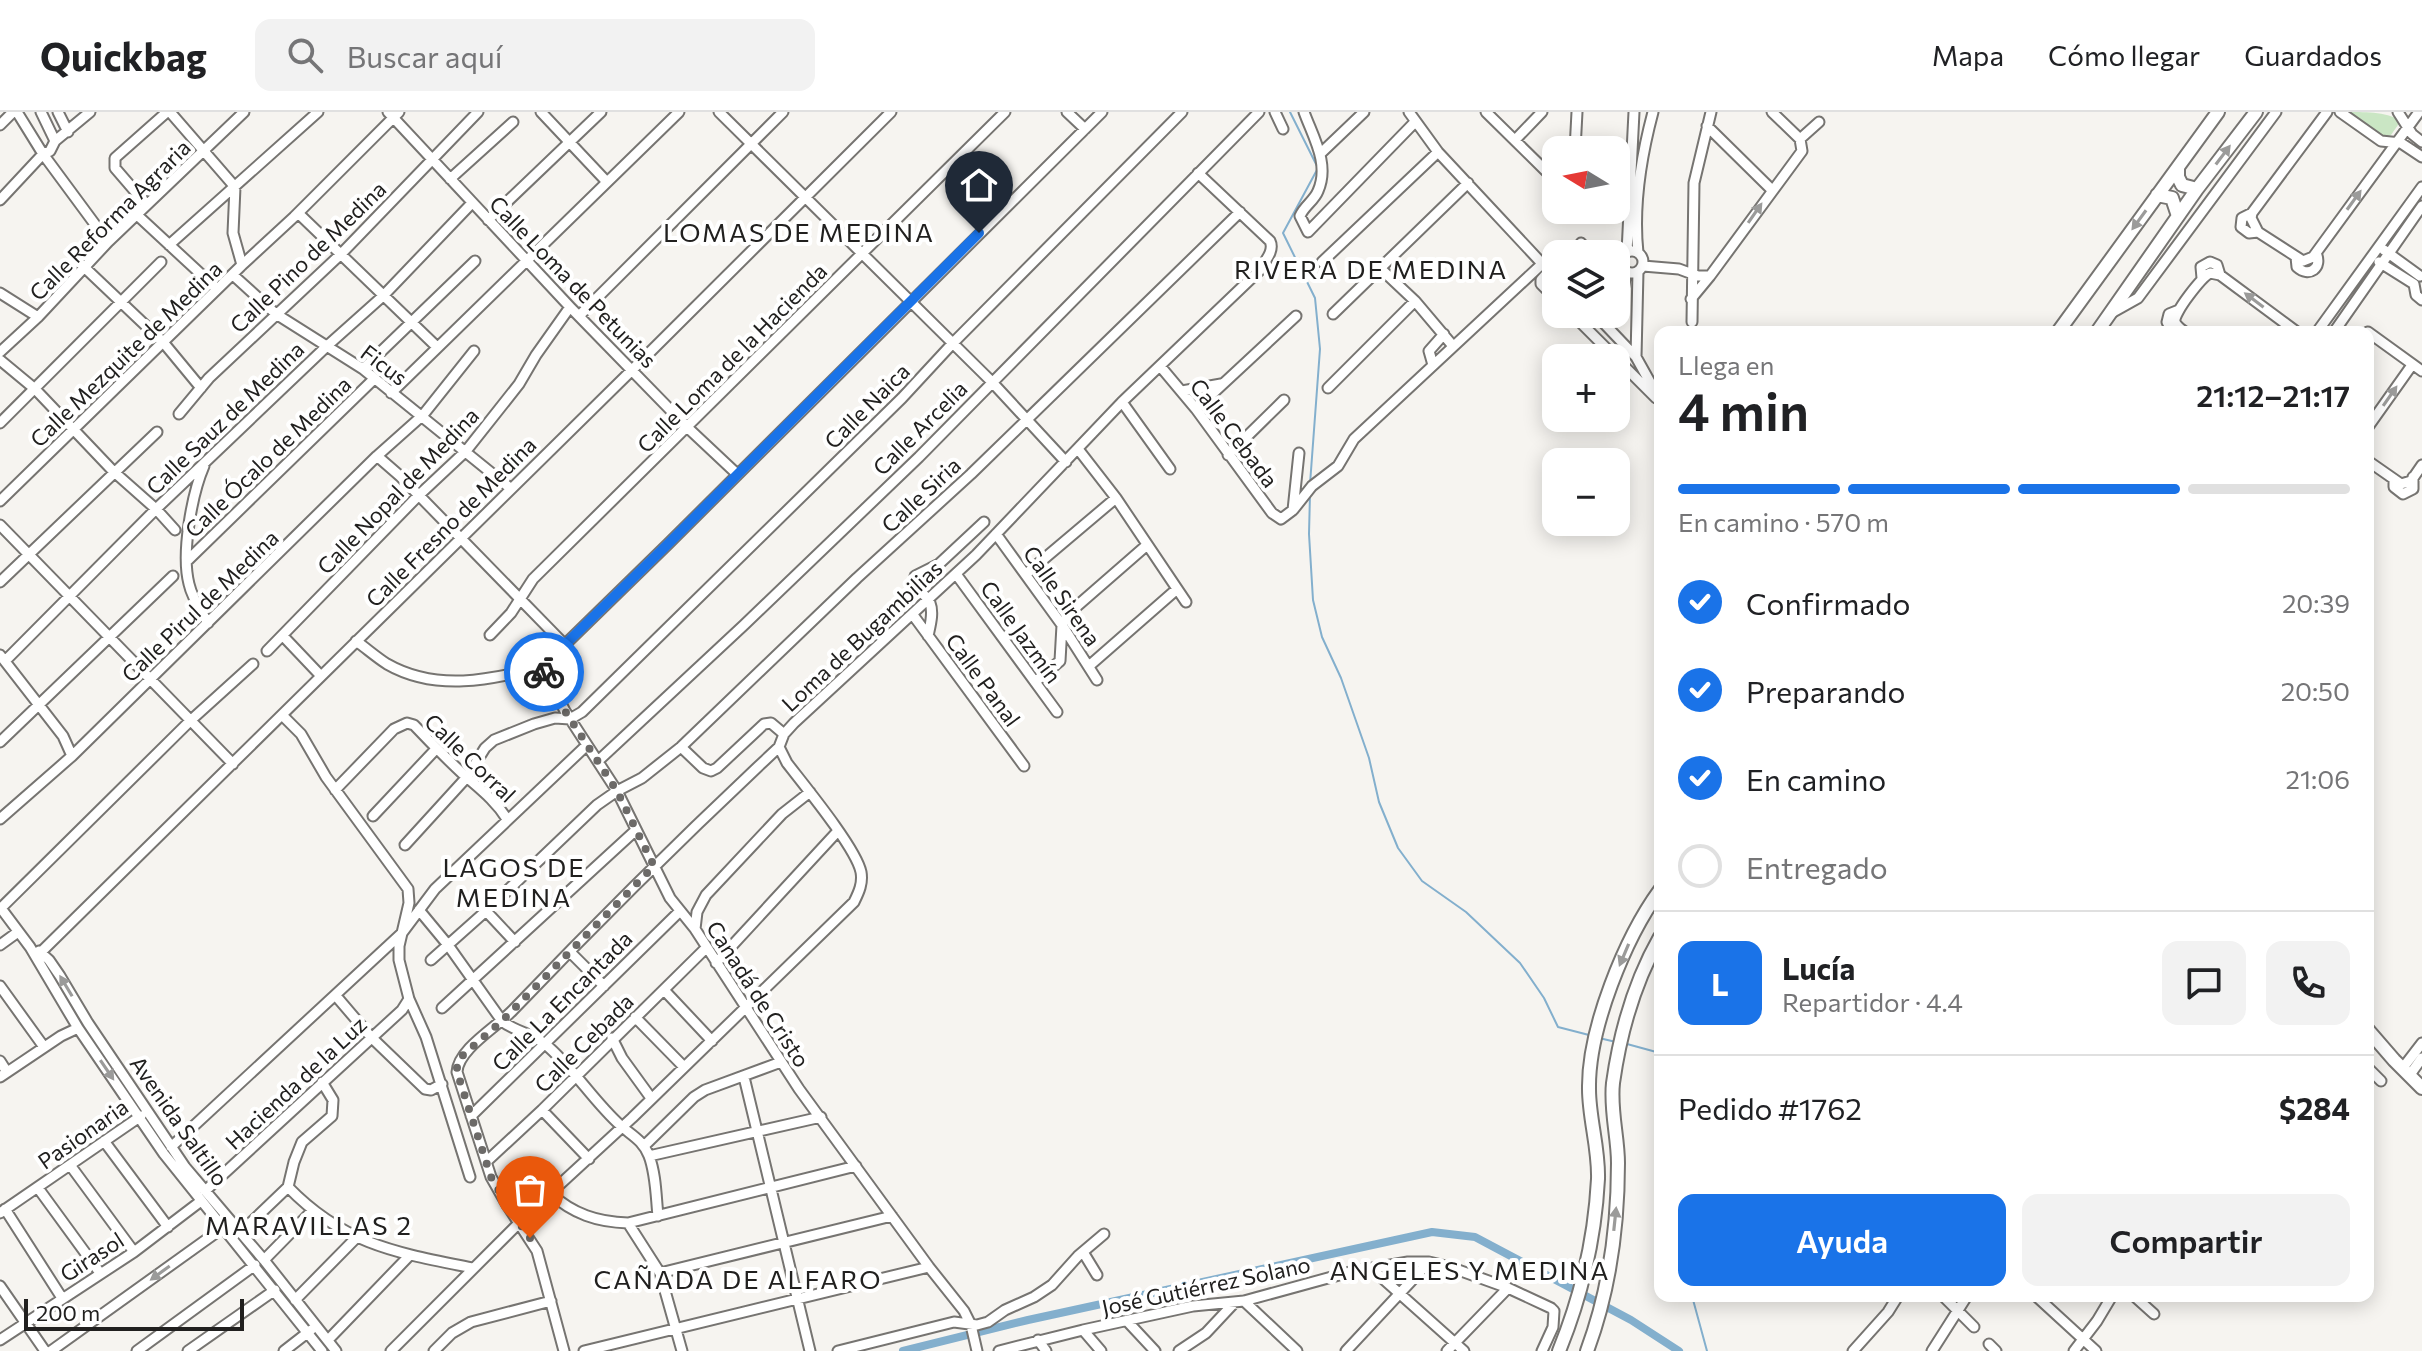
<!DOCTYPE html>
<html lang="es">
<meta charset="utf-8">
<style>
:root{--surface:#fff;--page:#f2f2f2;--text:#202124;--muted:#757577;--line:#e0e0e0;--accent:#1a73e8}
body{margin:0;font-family:Commissioner,sans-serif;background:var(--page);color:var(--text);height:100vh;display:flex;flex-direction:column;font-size:30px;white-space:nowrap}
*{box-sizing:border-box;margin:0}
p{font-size:26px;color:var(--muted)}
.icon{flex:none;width:44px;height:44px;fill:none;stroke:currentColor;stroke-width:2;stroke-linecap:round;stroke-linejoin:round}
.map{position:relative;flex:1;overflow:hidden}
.drawer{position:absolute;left:1654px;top:214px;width:720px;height:976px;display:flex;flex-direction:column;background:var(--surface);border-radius:16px;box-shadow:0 4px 20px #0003}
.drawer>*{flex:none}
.needle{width:52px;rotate:280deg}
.fabs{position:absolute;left:1542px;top:24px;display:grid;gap:16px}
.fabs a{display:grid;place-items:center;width:88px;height:88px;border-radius:16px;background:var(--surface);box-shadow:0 4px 20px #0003;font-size:40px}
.scale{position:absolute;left:24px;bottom:20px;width:220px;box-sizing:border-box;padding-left:8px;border:4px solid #21201f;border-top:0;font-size:22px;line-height:28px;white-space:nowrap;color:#21201f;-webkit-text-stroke:6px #fff;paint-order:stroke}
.pin{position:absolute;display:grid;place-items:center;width:68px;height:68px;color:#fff;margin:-82px -34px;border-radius:50% 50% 50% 0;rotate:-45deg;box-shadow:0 0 8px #0007}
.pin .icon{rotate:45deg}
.courier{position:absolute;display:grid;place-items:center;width:80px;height:80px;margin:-40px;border:6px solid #1a73e8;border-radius:50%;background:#fff;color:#222;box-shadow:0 2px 10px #0007}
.summary em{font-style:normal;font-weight:600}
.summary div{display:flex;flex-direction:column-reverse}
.summary{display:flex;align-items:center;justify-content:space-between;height:136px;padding:0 24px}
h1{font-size:52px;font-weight:600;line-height:60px}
.bar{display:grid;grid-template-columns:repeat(4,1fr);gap:12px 8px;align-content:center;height:96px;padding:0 24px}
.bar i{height:10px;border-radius:6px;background:var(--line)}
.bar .active{background:var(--accent)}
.bar p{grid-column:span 4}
.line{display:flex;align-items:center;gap:20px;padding:0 24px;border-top:2px solid var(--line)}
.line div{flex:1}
.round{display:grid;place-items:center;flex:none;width:84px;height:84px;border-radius:16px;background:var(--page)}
ol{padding:0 24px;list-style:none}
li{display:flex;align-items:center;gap:24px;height:88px}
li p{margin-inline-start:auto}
li .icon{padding:8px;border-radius:50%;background:var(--accent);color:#fff;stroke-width:4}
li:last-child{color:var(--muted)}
li i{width:44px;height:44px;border:4px solid var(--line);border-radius:50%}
.primary-button{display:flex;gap:16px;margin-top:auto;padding:16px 24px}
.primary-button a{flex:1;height:92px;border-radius:16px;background:var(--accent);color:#fff;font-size:32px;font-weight:600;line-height:92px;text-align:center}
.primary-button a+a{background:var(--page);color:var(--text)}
header{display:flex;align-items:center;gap:48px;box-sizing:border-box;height:112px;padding:0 40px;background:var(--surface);border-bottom:2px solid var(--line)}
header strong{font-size:38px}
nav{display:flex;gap:44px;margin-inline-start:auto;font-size:28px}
.search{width:560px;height:72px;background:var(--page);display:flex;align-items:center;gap:20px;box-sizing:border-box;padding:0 28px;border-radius:16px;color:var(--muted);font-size:30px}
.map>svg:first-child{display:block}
.green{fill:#cae6c4}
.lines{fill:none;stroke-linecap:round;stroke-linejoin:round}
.stream{stroke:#83afcd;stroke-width:2}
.canal{stroke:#83afcd;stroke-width:8}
.minor-casing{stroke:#767471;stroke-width:13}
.major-casing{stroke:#767471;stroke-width:16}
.minor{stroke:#fff;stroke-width:9}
.major{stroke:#fff;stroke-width:12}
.oneway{fill:#9b9b9a}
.done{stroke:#6c6a68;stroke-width:8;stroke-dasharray:0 14.4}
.route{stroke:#1a73e8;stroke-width:10}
.labels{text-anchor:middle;stroke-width:8;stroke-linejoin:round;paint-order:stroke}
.street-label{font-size:22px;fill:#21201f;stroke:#fff}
.quarter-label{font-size:26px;letter-spacing:2px;fill:#21201f;stroke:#fff}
</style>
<header>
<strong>Quickbag</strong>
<div class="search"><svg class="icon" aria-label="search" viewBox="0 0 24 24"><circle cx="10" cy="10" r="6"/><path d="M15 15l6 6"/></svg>Buscar aquí</div>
<nav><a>Mapa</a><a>Cómo llegar</a><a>Guardados</a></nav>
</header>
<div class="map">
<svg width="2422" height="1239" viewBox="0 0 2422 1239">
<rect width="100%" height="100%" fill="#f6f4f0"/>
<path class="green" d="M2349,0C2365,0 2392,0 2400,10L2391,23L2385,25Z"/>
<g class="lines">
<path class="stream" d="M1290,0L1318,56L1283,121L1315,186L1320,237L1310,372
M1310,382L1309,422L1313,488L1322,525L1341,566L1369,646L1379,690L1398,736L1422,769L1466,800L1520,851L1544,886L1558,915L1589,923
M1599,926L1616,930
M1627,932L1660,941
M1692,1184L1707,1239"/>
<path class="canal" d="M903,1239L1028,1208L1432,1120L1475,1125L1631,1208L1679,1239"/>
<defs>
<path id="minor" d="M17,0L43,42L108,130
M58,0L68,20
M170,0L235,75L233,121L242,153
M388,0L570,195L688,316L737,362
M541,0L607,70
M719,0L991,269L1066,350
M1067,0L1085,17
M1275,0L1283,17
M1304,0C1313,25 1330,52 1318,79C1314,89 1304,94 1300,104L1308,120L1415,10
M1409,0L1438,40L1549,159
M1486,0L1556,69
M2327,0L2252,101L2251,106L2258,120L2303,149L2313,145L2419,0
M2340,0L2381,29L2401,31L2422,45
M2398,0L2412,22L2422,30
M0,13L13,0
M1707,14L1772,78
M1800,27L1819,10
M1515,28L1542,0
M55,29L90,0
M1575,38L1577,0
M1320,42L1364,0
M450,67L513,10
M0,88L43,42L50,39L55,29L41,0
M146,92L115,56V46L167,0
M298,101L437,235
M2252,101L2242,106L2241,115L2249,121L2258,120
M136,102L217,177
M488,108L601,0
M1581,131L1590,142
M169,133L318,0
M2384,138L2420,164
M1621 150a11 11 0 1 1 22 0a11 11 0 1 1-22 0Z
M1627,140L1634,0
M1638,141C1633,94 1641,45 1653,0
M2296,145L2297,155C2309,166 2323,156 2316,141
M1322,150L1438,40
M2379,150L2414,172L2416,183L2422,188
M83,154L163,230L201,276
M1643,154L1679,157L1698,164H1710
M1380,156L1415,189L1453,234
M233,163L276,202L363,257L510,376
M1556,165L1549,159L1541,168V172L1556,187
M2202,166L2201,155L2210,150L2217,153L2220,163
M0,181L38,205
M1691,187L1710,164L1802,39L1800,27L1772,0
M2179,198L2169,202L2167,210L2171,217L2182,218
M2113,200L2138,186L2276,0
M1333,202L1468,71
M1572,202L1616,246
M1595,202L1636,245L1660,288
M1616,202L1621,192L1626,160
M580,203L783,0
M1692,210L1694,71L1711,0
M2185,220C2181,217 2177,215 2175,210C2173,201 2202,165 2210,161L2220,163L2297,220
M2317,220L2422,75
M2334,220L2422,94
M2368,220L2422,259
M0,240L38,205L108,130L244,0
M1636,245L1638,159
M1616,246L1656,286
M0,248L35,277L113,359L156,397L175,418
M1433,253L1429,239L1444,222
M1160,254L1196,297L1272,401L1281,407L1293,398L1299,341
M363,257L475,149
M1328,276L1415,189
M1182,279L1221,272
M391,281L679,0
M1122,290L1170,357
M1196,297L1296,204
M179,302L209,266L341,142L478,0
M0,311L161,150
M2368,315L2412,253
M1078,337L1116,386L1186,490
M1228,343L1284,288
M377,344L400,364L564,532
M2368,349L2401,372L2411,369L2422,353
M204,354C192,382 181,441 189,472C192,486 201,499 208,511
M2394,367V375L2403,382L2413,377V365
M0,389L242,153L294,105L399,0
M1293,398L1312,374L1338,354L1354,327L1542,152
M0,413L233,652
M996,422L1062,513L1097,568
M187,449L374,267
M956,462L1057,600
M1026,462L1116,386
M0,470L157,320
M913,503L1024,654
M490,523L511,501L533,467L1005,0
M283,524L321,564
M928,524C930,514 934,501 930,491C925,480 913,478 915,464L939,452L984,410
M356,529C366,536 376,545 387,552C436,580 490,568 542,555
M267,539L418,384L466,339L519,272L536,243L570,195
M0,543L63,624L72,644
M5,549L156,397L327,234L383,184L472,91
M1089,554L1177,477
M542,555L565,599L617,679L670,786L695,817L799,977L929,1155L964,1199L971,1213L977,1239
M542,555L668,432L1102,0
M1035,570L1060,549L1062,513L1069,501L1147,433
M282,603L301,622L326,665L408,777L409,791L399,834V848L409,887L426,925L470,1065
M0,630L173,464
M681,635L703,656L711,659L717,656L764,612L771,611L784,622
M598,649L744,513L919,345L1259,0
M335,678L394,617L407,611L414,613C430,630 446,646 463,662C480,677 495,688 507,707
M373,704L436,637
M0,707L72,644L377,344L423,303L474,239
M405,733L467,665L485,636L494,628L534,612L555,606L570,607L582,600L902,286L952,232L1182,0
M0,795L30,835L78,916L164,1042L322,1239
M1,796L190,609L253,552
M419,798L448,833L502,909C515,920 532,921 545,932C572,954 594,990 620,1013C631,1023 643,1028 649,1044C656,1062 656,1085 658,1104
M486,799L515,830
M695,817L697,800L706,783L782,702L810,680
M0,833L18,820
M39,839L49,848L60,864L88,911L185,1055L264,1148L336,1239
M570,840L604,874
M36,845L632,258L891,0
M431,848L486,799L597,693L617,679L642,666L681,635L857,466L971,362L1240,100
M716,851L837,720
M0,874L44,935
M664,878L712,929
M336,884L371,925L425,977L431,978L442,972
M442,896L636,718
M635,905L684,955
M612,926L622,946L651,986
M0,949L7,960
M2368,956L2381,969
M2402,957L2422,931
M2409,964L2422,946
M0,965L61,924L78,916
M744,965L810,1239
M542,998L589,1047
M471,1004L679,800
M104,1029L168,1115
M644,1034L694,985L705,978L781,950
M171,1035L402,821L435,777L587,633
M649,1044L821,1005
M486,1050L542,998L706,836
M70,1053L134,1140
M288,1075C344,1133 398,1141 473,1156
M38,1076L100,1161
M205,1079L402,898L409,887
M550,1081C573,1102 597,1110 628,1111L856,1054
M5,1097L62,1186
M0,1101L141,1004
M628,1111L660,1161L682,1239
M241,1120L288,1075L294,1050L302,1030L332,1004L333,988L322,970
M1083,1140L1097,1163
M264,1148L312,1099
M1372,1157L1464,1239
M660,1161L892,1104
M0,1174L45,1239
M1943,1184L1974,1215
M2036,1184L2096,1239
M2134,1184L2154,1202
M295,1188L356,1126
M1244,1189L1297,1239
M1127,1209L1155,1239
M1083,1218L1101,1239
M0,1228L134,1140L201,1089
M328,1228L410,1143
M1038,1228L1046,1239
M1989,1232L1996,1239
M51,1239L224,1115
M137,1239L255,1153
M188,1239L275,1178
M284,1239L311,1218
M391,1239L532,1098L632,1006L854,790C859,780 863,771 861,760C856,736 804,673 787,651L779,635
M434,1239L452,1221L471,1210L551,1189
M564,1239L537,1139L507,1093L491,1065L457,960C458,937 497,915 513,898C599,808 688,720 779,635L784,622L794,611L976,443L1122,290L1259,159C1264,150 1275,139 1270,129L1198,61
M584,1239L929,1155
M838,1239L954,1210L977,1213L988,1210L1005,1198L1034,1185L1052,1173L1078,1144L1104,1122
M999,1239L1083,1218L1193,1194L1244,1189L1350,1160L1408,1150H1429L1450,1155L1508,1176L1551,1196L1554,1199L1553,1215L1542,1239
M1179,1239L1206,1221L1235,1190
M1346,1239L1429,1150
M1447,1239L1508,1176
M1853,1239L1888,1200L1898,1184
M1932,1239L1967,1184
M2074,1239L2097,1209L2112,1184"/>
<path id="major" d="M2178,55V65L2182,73L2197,77
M2157,83L2172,86L2178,104
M2058,220L2218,0
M2097,220L2197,77L2256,0
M2368,918L2394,948L2422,976
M1559,1239C1581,1185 1595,1125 1598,1067C1599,1036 1589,1007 1589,977C1588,917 1625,826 1660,778
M1587,1239C1609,1180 1618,1114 1618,1051C1618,1025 1610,998 1613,971C1620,921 1635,869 1660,825"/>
</defs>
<use href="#minor" class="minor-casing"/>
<use href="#major" class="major-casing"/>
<use href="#minor" class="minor"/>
<use href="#major" class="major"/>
</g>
<defs><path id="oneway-solid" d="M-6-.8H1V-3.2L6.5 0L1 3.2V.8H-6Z" transform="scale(2)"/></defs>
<g class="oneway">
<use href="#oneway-solid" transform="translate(2223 43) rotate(-53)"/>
<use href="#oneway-solid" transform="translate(2354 88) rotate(-54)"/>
<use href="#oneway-solid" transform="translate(1755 101) rotate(-55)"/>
<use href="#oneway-solid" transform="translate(2139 108) rotate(126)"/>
<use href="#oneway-solid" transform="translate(2254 188) rotate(-143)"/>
<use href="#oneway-solid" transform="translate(2390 284) rotate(-55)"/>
<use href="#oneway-solid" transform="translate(1624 843) rotate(113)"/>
<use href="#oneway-solid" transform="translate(66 874) rotate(-121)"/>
<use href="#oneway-solid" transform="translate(107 958) rotate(56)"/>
<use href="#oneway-solid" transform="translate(1615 1107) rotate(-84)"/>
<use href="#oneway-solid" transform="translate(160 1161) rotate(144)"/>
</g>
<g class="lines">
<path class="done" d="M530,1126L507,1093L491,1065L457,960V951L461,945L502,909L654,754L617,679L565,599L544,560"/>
<path class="route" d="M544,560L542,555L668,432L979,121"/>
</g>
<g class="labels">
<g class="street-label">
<text transform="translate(110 108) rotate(-45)" y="8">Calle Reforma Agraria</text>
<text transform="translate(308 145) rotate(-44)" y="8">Calle Pino de Medina</text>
<text transform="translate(573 170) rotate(46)" y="8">Calle Loma de Petunias</text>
<text transform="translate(126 242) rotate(-44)" y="8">Calle Mezquite de Medina</text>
<text transform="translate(732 246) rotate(-45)" y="8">Calle Loma de la Hacienda</text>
<text transform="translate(384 253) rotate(37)" y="8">Ficus</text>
<text transform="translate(867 294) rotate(-45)" y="8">Calle Naica</text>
<text transform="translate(225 306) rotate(-44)" y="8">Calle Sauz de Medina</text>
<text transform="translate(920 316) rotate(-45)" y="8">Calle Arcelia</text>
<text transform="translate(1234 321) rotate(53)" y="8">Calle Cebada</text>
<text transform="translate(268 345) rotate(-44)" y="8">Calle Ócalo de Medina</text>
<text transform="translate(398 379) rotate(-46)" y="8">Calle Nopal de Medina</text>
<text transform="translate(921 383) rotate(-43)" y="8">Calle Siria</text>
<text transform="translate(451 410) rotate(-45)" y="8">Calle Fresno de Medina</text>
<text transform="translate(1062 484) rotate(55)" y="8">Calle Sirena</text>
<text transform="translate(200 494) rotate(-44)" y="8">Calle Pirul de Medina</text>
<text transform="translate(1021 520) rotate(54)" y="8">Calle Jazmín</text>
<text transform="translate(862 524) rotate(-43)" y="8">Loma de Bugambilias</text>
<text transform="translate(983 568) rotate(54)" y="8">Calle Panal</text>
<text transform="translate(470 646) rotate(44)" y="8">Calle Corral</text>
<text transform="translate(758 882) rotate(57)" y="8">Canadá de Cristo</text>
<text transform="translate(562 889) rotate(-45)" y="8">Calle La Encantada</text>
<text transform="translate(584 931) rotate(-45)" y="8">Calle Cebada</text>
<text transform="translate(296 971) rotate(-43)" y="8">Hacienda de la Luz</text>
<text transform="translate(179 1009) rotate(55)" y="8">Avenida Saltillo</text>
<text transform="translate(83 1022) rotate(-35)" y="8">Pasionaria</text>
<text transform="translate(92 1145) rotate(-33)" y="8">Girasol</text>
<text transform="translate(1206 1174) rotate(-12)" y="8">José Gutiérrez Solano</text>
</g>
<g class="quarter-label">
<text x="799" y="130">LOMAS DE MEDINA</text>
<text x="1371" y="167">RIVERA DE MEDINA</text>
<text x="514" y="765">LAGOS DE<tspan x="514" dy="30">MEDINA</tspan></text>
<text x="309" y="1123">MARAVILLAS 2</text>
<text x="1470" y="1168">ANGELES Y MEDINA</text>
<text x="738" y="1177">CAÑADA DE ALFARO</text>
</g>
</g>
</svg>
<div class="fabs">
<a><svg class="needle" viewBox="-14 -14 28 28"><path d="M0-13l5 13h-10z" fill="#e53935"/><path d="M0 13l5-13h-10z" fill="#757577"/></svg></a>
<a><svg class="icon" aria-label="layers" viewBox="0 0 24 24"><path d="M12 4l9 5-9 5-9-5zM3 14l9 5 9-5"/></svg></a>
<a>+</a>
<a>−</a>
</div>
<div class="scale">200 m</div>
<div class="pin" style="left:530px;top:1126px;background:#ea580c"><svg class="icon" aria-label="bag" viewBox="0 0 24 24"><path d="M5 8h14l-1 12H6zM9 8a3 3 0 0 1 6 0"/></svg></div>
<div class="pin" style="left:979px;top:121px;background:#1f2937"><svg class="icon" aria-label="home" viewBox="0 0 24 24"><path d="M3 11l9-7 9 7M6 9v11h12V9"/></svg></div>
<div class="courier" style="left:544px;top:560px"><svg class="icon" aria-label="bike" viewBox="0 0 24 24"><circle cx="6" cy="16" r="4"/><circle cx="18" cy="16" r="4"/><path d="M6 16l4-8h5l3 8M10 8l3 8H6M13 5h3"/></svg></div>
<section class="drawer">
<div class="summary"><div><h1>4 min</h1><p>Llega en</p></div><em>21:12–21:17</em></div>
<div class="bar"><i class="active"></i><i class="active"></i><i class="active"></i><i></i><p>En camino · 570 m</p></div>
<ol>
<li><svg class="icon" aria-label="check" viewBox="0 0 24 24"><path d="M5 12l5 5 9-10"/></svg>Confirmado<p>20:39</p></li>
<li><svg class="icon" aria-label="check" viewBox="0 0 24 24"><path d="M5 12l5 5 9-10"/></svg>Preparando<p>20:50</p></li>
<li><svg class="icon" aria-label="check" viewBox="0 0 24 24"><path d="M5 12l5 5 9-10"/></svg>En camino<p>21:06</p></li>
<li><i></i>Entregado</li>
</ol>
<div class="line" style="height:144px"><b class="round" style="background:var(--accent);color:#fff">L</b><div><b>Lucía</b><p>Repartidor · 4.4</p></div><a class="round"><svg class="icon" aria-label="chat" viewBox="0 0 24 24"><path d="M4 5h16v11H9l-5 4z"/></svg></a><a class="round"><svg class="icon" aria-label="phone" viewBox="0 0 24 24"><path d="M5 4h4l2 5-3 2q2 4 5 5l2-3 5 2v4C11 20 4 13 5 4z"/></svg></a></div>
<div class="line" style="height:104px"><div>Pedido #1762</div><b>$284</b></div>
<div class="primary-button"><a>Ayuda</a><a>Compartir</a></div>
</section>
</div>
